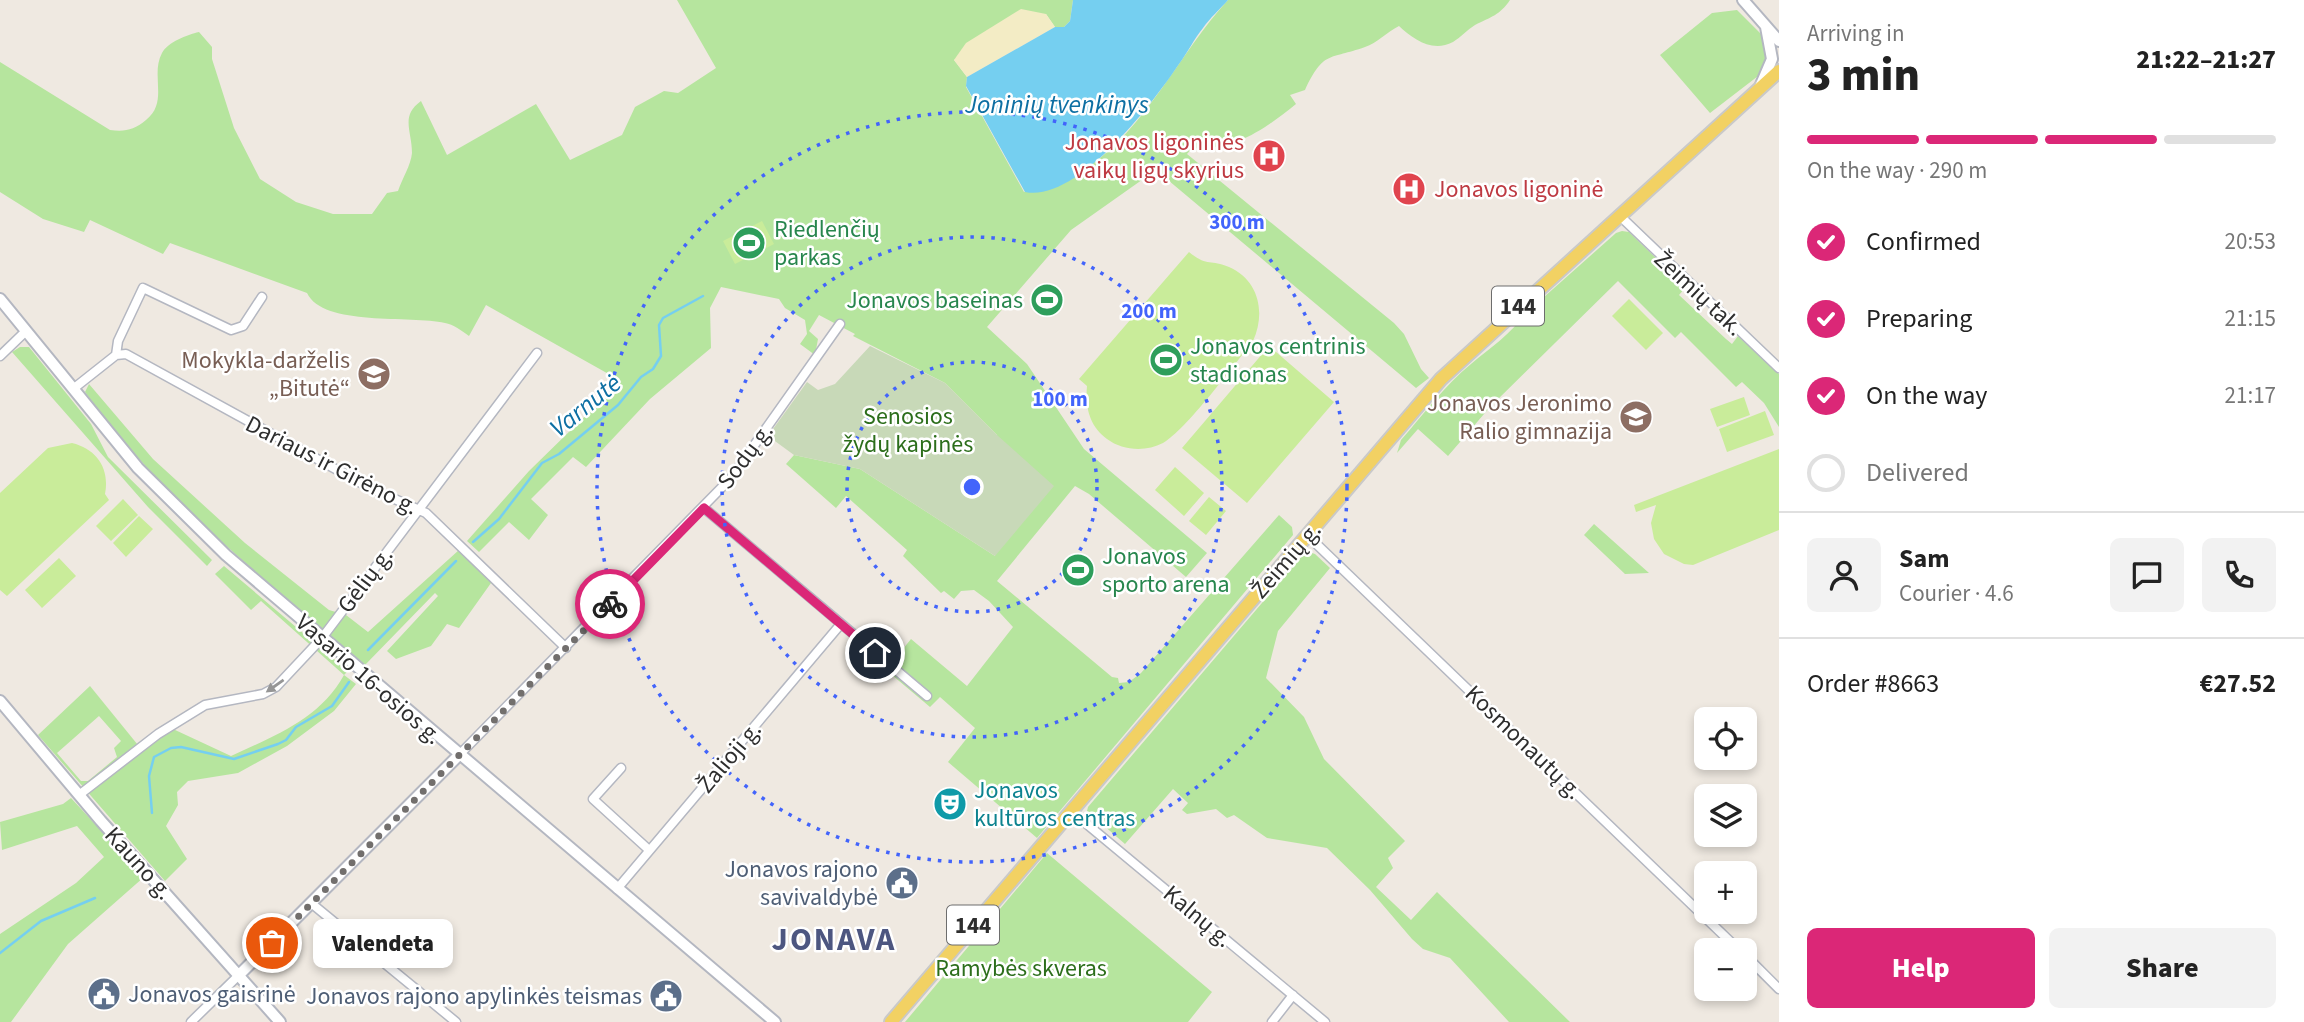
<!DOCTYPE html>
<meta charset="utf-8">
<style>
:root{--surface:#fff;--page:#f2f2f2;--text:#222;--muted:#767676;--line:#e0e0e0;--accent:#db2777}
body{margin:0;font-family:"Source Sans 3",sans-serif;background:var(--page);color:var(--text);height:100vh;display:flex;flex-direction:column;font-size:26px;white-space:nowrap}
*{box-sizing:border-box;margin:0}
p{font-size:23px;color:var(--muted)}
.icon{flex:none;width:38px;height:38px;fill:none;stroke:currentColor;stroke-width:2;stroke-linecap:round;stroke-linejoin:round}
.map{position:relative;flex:1;overflow:hidden}
.details{display:flex;flex-direction:column;background:var(--surface);width:525px}
.details>*{flex:none}
.controls{position:absolute;left:1694px;top:707px;display:grid;gap:14px}
.controls a{display:grid;place-items:center;width:63px;height:63px;border-radius:10px;background:var(--surface);box-shadow:0 4px 10px #0003;font-size:35px}
.pin{position:absolute;display:grid;place-items:center;width:60px;height:60px;color:#fff;margin:-30px;border:4px solid #fff;border-radius:50%;box-shadow:0 2px 7px #0007}
.courier{position:absolute;display:grid;place-items:center;width:70px;height:70px;margin:-35px;border:5px solid #db2777;border-radius:50%;background:#fff;color:#222;box-shadow:0 2px 9px #0007}
.bubble{position:absolute;height:49px;border-radius:10px;background:var(--surface);box-shadow:0 4px 10px #0003;font-size:23px;font-weight:800;line-height:49px;text-align:center}
.summary em{font-style:normal;font-weight:800}
.summary div{display:flex;flex-direction:column-reverse}
.summary{display:flex;align-items:center;justify-content:space-between;height:119px;padding:0 28px}
h1{font-size:46px;font-weight:800;line-height:52px}
.bar{display:grid;grid-template-columns:repeat(4,1fr);gap:10px 7px;align-content:center;height:84px;padding:0 28px}
.bar i{height:9px;border-radius:5px;background:var(--line)}
.bar .current{background:var(--accent)}
.bar p{grid-column:span 4}
.line{display:flex;align-items:center;gap:18px;padding:0 28px;border-top:2px solid var(--line)}
.line div{flex:1}
.round{display:grid;place-items:center;flex:none;width:74px;height:74px;border-radius:10px;background:var(--page)}
ol{padding:0 28px;list-style:none}
li{display:flex;align-items:center;gap:21px;height:77px}
li p{margin-inline-start:auto}
li .icon{padding:7px;border-radius:50%;background:var(--accent);color:#fff;stroke-width:4}
li:last-child{color:var(--muted)}
li i{width:38px;height:38px;border:4px solid var(--line);border-radius:50%}
.primary-button{display:flex;gap:14px;margin-top:auto;padding:14px 28px}
.primary-button a{flex:1;height:80px;border-radius:10px;background:var(--accent);color:#fff;font-size:28px;font-weight:800;line-height:80px;text-align:center}
.primary-button a+a{background:var(--page);color:var(--text)}
main{display:flex;flex:1;min-height:0}
.map>svg:first-child{display:block}
.green{fill:#b6e59e;fill-rule:evenodd}
.sand{fill:#f3ecc5}
.cemetery{fill:#c8d9b8}
.pitch{fill:#c9ec9a}
.water{fill:#75cff0}
.lines{fill:none;stroke-linecap:round;stroke-linejoin:round}
.stream{stroke:#75cff0;stroke-width:2.5}
.minor-casing{stroke:#b4b7c1;stroke-width:11}
.secondary-casing{stroke:#b4b7c1;stroke-width:14}
.primary-casing{stroke:#c9c9c9;stroke-width:16}
.minor{stroke:#fff;stroke-width:8}
.secondary{stroke:#fff;stroke-width:10}
.primary{stroke:#f2d163;stroke-width:12}
.oneway{fill:#969696}
.done{stroke:#726f6d;stroke-width:7;stroke-dasharray:0 12.6}
.route{stroke:#db2777;stroke-width:9}
.ring{fill:none;stroke:#4264fb;stroke-width:3.5;stroke-dasharray:3.5 7}
.labels{text-anchor:middle;stroke-width:5;stroke-linejoin:round;paint-order:stroke}
.shield{fill:#fff;stroke:#6d6d6d;stroke-width:2}
.shield-label{font-size:23px;font-weight:bold;fill:#2e2e2e}
.health-label{font-size:24px;fill:#be3a42;stroke:#fff;text-anchor:end}
.leisure-label{font-size:24px;fill:#27864d;stroke:#fff;text-anchor:start}
.street-label{font-size:24px;fill:#2e2e2e;stroke:#fff}
.education-label{font-size:24px;fill:#785e54;stroke:#fff;text-anchor:end}
.park-label{font-size:24px;fill:#2c6e1b;stroke:#fff}
.culture-label{font-size:24px;fill:#0d838f;stroke:#fff;text-anchor:start}
.service-label{font-size:24px;fill:#4e5e75;stroke:#fff;text-anchor:end}
.water-label{font-size:26px;font-style:italic;fill:#0d6fa3;stroke:#fff}
.district-label{font-size:32px;font-weight:bold;letter-spacing:2px;fill:#4d5680;stroke:#fff}
.centre{fill:#4264fb;stroke:#fff;stroke-width:3.5}
.ring-label{font-size:21px;text-anchor:middle;font-weight:bold;fill:#4264fb;stroke:#fff;stroke-width:5;stroke-linejoin:round;paint-order:stroke}
</style>
<main>
<div class="map">
<svg width="1779" height="1022" viewBox="0 0 1779 1022">
<rect width="100%" height="100%" fill="#efe9e1"/>
<path class="green" d="M677,0H1073L1070,21L1064,27H1055L1046,14L954,60L967,77L966,87L1024,192C1043,185 1069,180 1085,169C1147,128 1179,53 1228,0H1510C1500,15 1491,17 1475,25C1467,30 1461,37 1453,42C1432,53 1413,39 1399,26C1387,32 1377,43 1365,47C1329,60 1324,50 1305,90L1290,95L1296,104C1265,129 1235,151 1192,148L1187,154L1394,323L1404,334L1421,369L1429,378L1416,388L1397,372L1156,170L1071,230L987,327L1027,364L1084,449L1207,553L1186,577L1089,494L1075,486L997,581L1112,677L1118,678L1119,683L1129,682L1141,673L1279,515L1292,527L1293,535L1037,838L948,762L975,728L940,697L930,707L886,670L911,639L967,686L1013,627L989,601L974,590L961,591L954,599L944,591L941,593L903,556L907,550L846,496L836,508L786,464L794,455L860,469L995,556L997,435L945,383L853,336L855,334L819,315L809,331L818,339L815,355L800,344L807,334L805,320L785,308L779,299L721,287L710,308L711,348L650,399L586,467L573,457L531,499L548,515L529,540L509,522L479,552L467,541L529,471L621,381L486,305L469,336C462,331 453,324 445,323C411,315 323,327 307,293L170,243L163,254L90,220L84,232L43,219L0,192V62L110,130C125,132 134,130 146,120C169,102 150,75 162,53C168,42 187,35 199,32L212,47V59L234,128L260,179L296,202L333,214H372L387,193L398,191C402,179 411,165 412,153C412,131 400,116 421,101L447,155L536,104L570,160L622,135L635,107L664,91L678,93L716,68Z
M1737,10L1768,41L1770,56L1762,73L1710,113L1660,55L1712,13Z
M1622,231L1629,232L1686,287L1679,295L1726,339L1732,344L1738,336L1779,374V427L1764,403L1742,382L1736,387L1681,332L1675,338L1618,281L1490,407L1448,456L1418,429L1397,453L1401,440C1423,415 1445,385 1471,364C1491,347 1510,335 1526,313L1616,233Z
M20,347H29L91,424L108,457L212,560L207,566L148,507L12,352Z
M89,384L153,459L245,543L329,610L346,615L368,632L459,550L490,579L491,583L459,628L447,624L431,646L396,659L387,651L438,596L435,593L365,665C266,581 161,498 85,392Z
M1594,524L1649,573L1625,574L1584,535Z
M1309,552L1315,554L1330,568L1278,631L1266,678L1304,717L1324,759L1405,841L1388,858L1393,868L1376,887L1411,920L1437,892L1570,1022H1509L1450,958L1423,949L1412,939L1370,890L1327,848L1267,838L1234,815L1227,818L1216,809L1187,814L1182,810L1188,803L1173,789L1125,844L1087,811L1088,807L1302,556Z
M224,566L348,671L344,675L356,684L334,711L287,746L238,773L188,781L177,792L178,805L166,826L187,859L165,881L38,735L90,686L142,750L173,729L231,756C274,736 320,719 344,675L261,601L251,610L215,574ZM99,716L121,741L114,748L117,757L88,781H81L57,753Z
M71,798L144,877L68,944L11,1022H0V934L76,883L104,857L77,826L2,850L0,822L63,804Z
M1047,853L1212,992L1188,1022H905Z"/>
<path class="sand" d="M1021,9L1046,14L1055,27L967,77L954,60L966,43Z"/>
<path class="cemetery" d="M870,346L945,383L997,435L1054,486L995,556L860,469L794,455L768,436L807,382L818,390L835,384Z"/>
<path class="pitch" d="M762,221L774,244L735,264L723,241Z
M1189,252C1207,267 1210,259 1229,267C1259,280 1266,313 1253,341C1234,365 1186,430 1163,443C1146,452 1123,451 1107,439C1089,426 1085,406 1087,386L1079,379Z
M1629,299L1663,333L1646,350L1612,316Z
M1269,346L1334,402L1247,503L1182,448Z
M1744,397L1750,415L1717,427L1710,409Z
M1765,411L1774,435L1727,452L1719,429Z
M72,443C97,449 110,469 105,494L109,500L7,596L0,590V493L48,448Z
M1779,449V530L1693,565L1684,564L1664,554L1654,539L1651,523L1656,505L1636,512L1634,505Z
M1175,467L1204,493L1184,516L1155,490Z
M1209,497L1226,511L1206,535L1189,521Z
M123,499L138,515L111,541L96,526Z
M139,516L153,529L126,557L113,543Z
M59,558L76,576L42,608L25,590Z"/>
<path class="water" d="M1073,0H1228C1220,9 1210,18 1203,28C1194,39 1188,52 1179,64C1153,103 1077,203 1025,192L966,86L967,77L1055,27H1064L1070,21Z"/>
<g class="lines">
<path class="stream" d="M473,542L499,519L542,463L559,454L618,405L641,377L653,369L661,356L659,325L663,318L703,296
M368,650L456,561
M152,813L149,776L154,757L171,748L181,747L234,759L278,744L286,740L296,727L332,706L349,682
M0,953L41,921L95,898"/>
<defs>
<path id="minor" d="M1620,216L1779,368
M116,355L118,341L143,288L231,330L243,326L262,297
M0,356L26,331
M73,389L116,355L126,354L370,488L426,513L566,648
M704,508L927,696
M1307,535L1739,950
M459,755L731,478L840,324
M621,768L593,799L649,850
M79,795L158,734L205,705L263,694L276,687L322,638L537,353
M1071,811L1325,1022
M617,889L840,625
M311,903L456,1022
M1745,955L1779,989
M191,1022L239,975
M1272,1022L1293,995"/>
<path id="secondary" d="M1743,0L1779,41
M1760,87L1772,59L1766,27
M0,299L138,468L226,555L775,1022
M0,701L101,821L280,1022
M239,975L459,755"/>
<path id="primary" d="M891,1022L1441,379L1779,71"/>
</defs>
<use href="#minor" class="minor-casing"/>
<use href="#secondary" class="secondary-casing"/>
<use href="#primary" class="primary-casing"/>
<use href="#minor" class="minor"/>
<use href="#secondary" class="secondary"/>
<use href="#primary" class="primary"/>
</g>
<defs><path id="oneway-solid" d="M-6-.8H1V-3.2L6.5 0L1 3.2V.8H-6Z" transform="scale(1.75)"/></defs>
<use class="oneway" href="#oneway-solid" transform="translate(275 686) rotate(145)"/>
<g class="lines">
<path class="done" d="M272,943L610,604"/>
<path class="route" d="M610,604L704,508L875,653"/>
</g>
<g class="ring">
<circle cx="972" cy="487" r="125"/>
<circle cx="972" cy="487" r="250"/>
<circle cx="972" cy="487" r="375"/>
</g>
<defs>
<symbol id="hospital-disc" viewBox="-11 -11 22 22"><circle r="9.5" fill="#e0444e" stroke="#fff"/><path d="M-5-5h3v3.5h4V-5h3V5h-3V1.5h-4V5h-3Z" fill="#fff"/></symbol>
<symbol id="stadium-disc" viewBox="-11 -11 22 22"><circle r="9.5" fill="#2e9e5b" stroke="#fff"/><path d="M0-5a6.5 5 0 1 0 0 10a6.5 5 0 1 0 0-10ZM-3.5-1.8h7v3.6h-7Z" fill="#fff"/></symbol>
<symbol id="school-disc" viewBox="-11 -11 22 22"><circle r="9.5" fill="#8d6e63" stroke="#fff"/><path d="M0-5L7-2L0 1L-7-2ZM-4 1L0 2.5L4 1V4Q0 6-4 4Z" fill="#fff"/></symbol>
<symbol id="theatre-disc" viewBox="-11 -11 22 22"><circle r="9.5" fill="#0f9aa8" stroke="#fff"/><path d="M-5-5.5Q0-4 5-5.5V0Q5 5 0 6Q-5 5-5 0ZM-3.3-2.5H-1v1.5H-3.3ZM1-2.5H3.3v1.5H1ZM-2.8 1Q0 5.5 2.8 1Z" fill="#fff"/></symbol>
<symbol id="civic-disc" viewBox="-11 -11 22 22"><circle r="9.5" fill="#5c6f8a" stroke="#fff"/><path d="M-.6-6.5H3V-4.5H.6V-3L4-1V1h2V6H-6V1h2V-1L-.6-3ZM-1.2 2.5V6h2.4V2.5Z" fill="#fff"/></symbol>
</defs>
<g fill-rule="evenodd">
<use href="#hospital-disc" x="1250" y="137" width="38" height="38"/>
<use href="#hospital-disc" x="1390" y="170" width="38" height="38"/>
<use href="#stadium-disc" x="730" y="224" width="38" height="38"/>
<use href="#stadium-disc" x="1028" y="281" width="38" height="38"/>
<use href="#stadium-disc" x="1147" y="341" width="38" height="38"/>
<use href="#school-disc" x="355" y="355" width="38" height="38"/>
<use href="#school-disc" x="1617" y="398" width="38" height="38"/>
<use href="#stadium-disc" x="1059" y="551" width="38" height="38"/>
<use href="#theatre-disc" x="931" y="785" width="38" height="38"/>
<use href="#civic-disc" x="883" y="864" width="38" height="38"/>
<use href="#civic-disc" x="85" y="975" width="38" height="38"/>
<use href="#civic-disc" x="647" y="977" width="38" height="38"/>
</g>
<g class="labels">
<g class="shield">
<rect x="1492" y="286.5" width="52" height="39" rx="5"/>
<rect x="947" y="905.5" width="52" height="39" rx="5"/>
</g>
<g class="shield-label">
<text x="1518" y="314">144</text>
<text x="973" y="933">144</text>
</g>
<g class="health-label">
<text x="1244" y="150">Jonavos ligoninės<tspan x="1244" dy="28">vaikų ligų skyrius</tspan></text>
<text x="1434" y="197" text-anchor="start">Jonavos ligoninė</text>
</g>
<g class="leisure-label">
<text x="774" y="237">Riedlenčių<tspan x="774" dy="28">parkas</tspan></text>
<text x="1023" y="308" text-anchor="end">Jonavos baseinas</text>
<text x="1190" y="354">Jonavos centrinis<tspan x="1190" dy="28">stadionas</tspan></text>
<text x="1102" y="564">Jonavos<tspan x="1102" dy="28">sporto arena</tspan></text>
</g>
<g class="street-label">
<text transform="translate(1699 293) rotate(43)" y="8">Žeimių tak.</text>
<text transform="translate(745 456) rotate(-53)" y="8">Sodų g.</text>
<text transform="translate(332 465) rotate(27)" y="8">Dariaus ir Girėno g.</text>
<text transform="translate(1286 560) rotate(-49)" y="8">Žeimių g.</text>
<text transform="translate(365 580) rotate(-53)" y="8">Gėlių g.</text>
<text transform="translate(369 679) rotate(41)" y="8">Vasario 16-osios g.</text>
<text transform="translate(1524 742) rotate(44)" y="8">Kosmonautų g.</text>
<text transform="translate(729 757) rotate(-50)" y="8">Žalioji g.</text>
<text transform="translate(139 863) rotate(48)" y="8">Kauno g.</text>
<text transform="translate(1198 916) rotate(40)" y="8">Kalnų g.</text>
</g>
<g class="education-label">
<text x="350" y="368">Mokykla-darželis<tspan x="350" dy="28">„Bitutė“</tspan></text>
<text x="1612" y="411">Jonavos Jeronimo<tspan x="1612" dy="28">Ralio gimnazija</tspan></text>
</g>
<g class="park-label">
<text x="908" y="424">Senosios<tspan x="908" dy="28">žydų kapinės</tspan></text>
<text x="1021" y="976">Ramybės skveras</text>
</g>
<g class="culture-label">
<text x="974" y="798">Jonavos<tspan x="974" dy="28">kultūros centras</tspan></text>
</g>
<g class="service-label">
<text x="878" y="877">Jonavos rajono<tspan x="878" dy="28">savivaldybė</tspan></text>
<text x="128" y="1002" text-anchor="start">Jonavos gaisrinė</text>
<text x="642" y="1004">Jonavos rajono apylinkės teismas</text>
</g>
<g class="water-label">
<text x="1057" y="113">Joninių tvenkinys</text>
<text transform="translate(585 405) rotate(-39)" y="9">Varnutė</text>
</g>
<g class="district-label">
<text x="834" y="950">JONAVA</text>
</g>
</g>
<circle cx="972" cy="487" r="10" class="centre"/>
<g class="ring-label">
<text x="1237" y="229">300 m</text>
<text x="1149" y="318">200 m</text>
<text x="1060" y="406">100 m</text>
</g>
</svg>
<div class="controls">
<a><svg class="icon" aria-label="locate" viewBox="0 0 24 24"><circle cx="12" cy="12" r="6"/><path d="M12 2v4M12 18v4M2 12h4M18 12h4"/></svg></a>
<a><svg class="icon" aria-label="layers" viewBox="0 0 24 24"><path d="M12 4l9 5-9 5-9-5zM3 14l9 5 9-5"/></svg></a>
<a>+</a>
<a>−</a>
</div>
<div class="pin" style="left:272px;top:943px;background:#ea580c"><svg class="icon" aria-label="bag" viewBox="0 0 24 24"><path d="M5 8h14l-1 12H6zM9 8a3 3 0 0 1 6 0"/></svg></div>
<div class="pin" style="left:875px;top:653px;background:#1f2937"><svg class="icon" aria-label="home" viewBox="0 0 24 24"><path d="M3 11l9-7 9 7M6 9v11h12V9"/></svg></div>
<div class="courier" style="left:610px;top:604px"><svg class="icon" aria-label="bike" viewBox="0 0 24 24"><circle cx="6" cy="16" r="4"/><circle cx="18" cy="16" r="4"/><path d="M6 16l4-8h5l3 8M10 8l3 8H6M13 5h3"/></svg></div>
<div class="bubble" style="left:313px;top:919px;width:140px">Valendeta</div>
</div>
<section class="details">
<div class="summary"><div><h1>3 min</h1><p>Arriving in</p></div><em>21:22–21:27</em></div>
<div class="bar"><i class="current"></i><i class="current"></i><i class="current"></i><i></i><p>On the way · 290 m</p></div>
<ol>
<li><svg class="icon" aria-label="check" viewBox="0 0 24 24"><path d="M5 12l5 5 9-10"/></svg>Confirmed<p>20:53</p></li>
<li><svg class="icon" aria-label="check" viewBox="0 0 24 24"><path d="M5 12l5 5 9-10"/></svg>Preparing<p>21:15</p></li>
<li><svg class="icon" aria-label="check" viewBox="0 0 24 24"><path d="M5 12l5 5 9-10"/></svg>On the way<p>21:17</p></li>
<li><i></i>Delivered</li>
</ol>
<div class="line" style="height:126px"><a class="round"><svg class="icon" aria-label="person" viewBox="0 0 24 24"><circle cx="12" cy="8" r="4"/><path d="M4 21q1-7 8-7t8 7"/></svg></a><div><b>Sam</b><p>Courier · 4.6</p></div><a class="round"><svg class="icon" aria-label="chat" viewBox="0 0 24 24"><path d="M4 5h16v11H9l-5 4z"/></svg></a><a class="round"><svg class="icon" aria-label="phone" viewBox="0 0 24 24"><path d="M5 4h4l2 5-3 2q2 4 5 5l2-3 5 2v4C11 20 4 13 5 4z"/></svg></a></div>
<div class="line" style="height:91px"><div>Order #8663</div><b>€27.52</b></div>
<div class="primary-button"><a>Help</a><a>Share</a></div>
</section>
</main>
